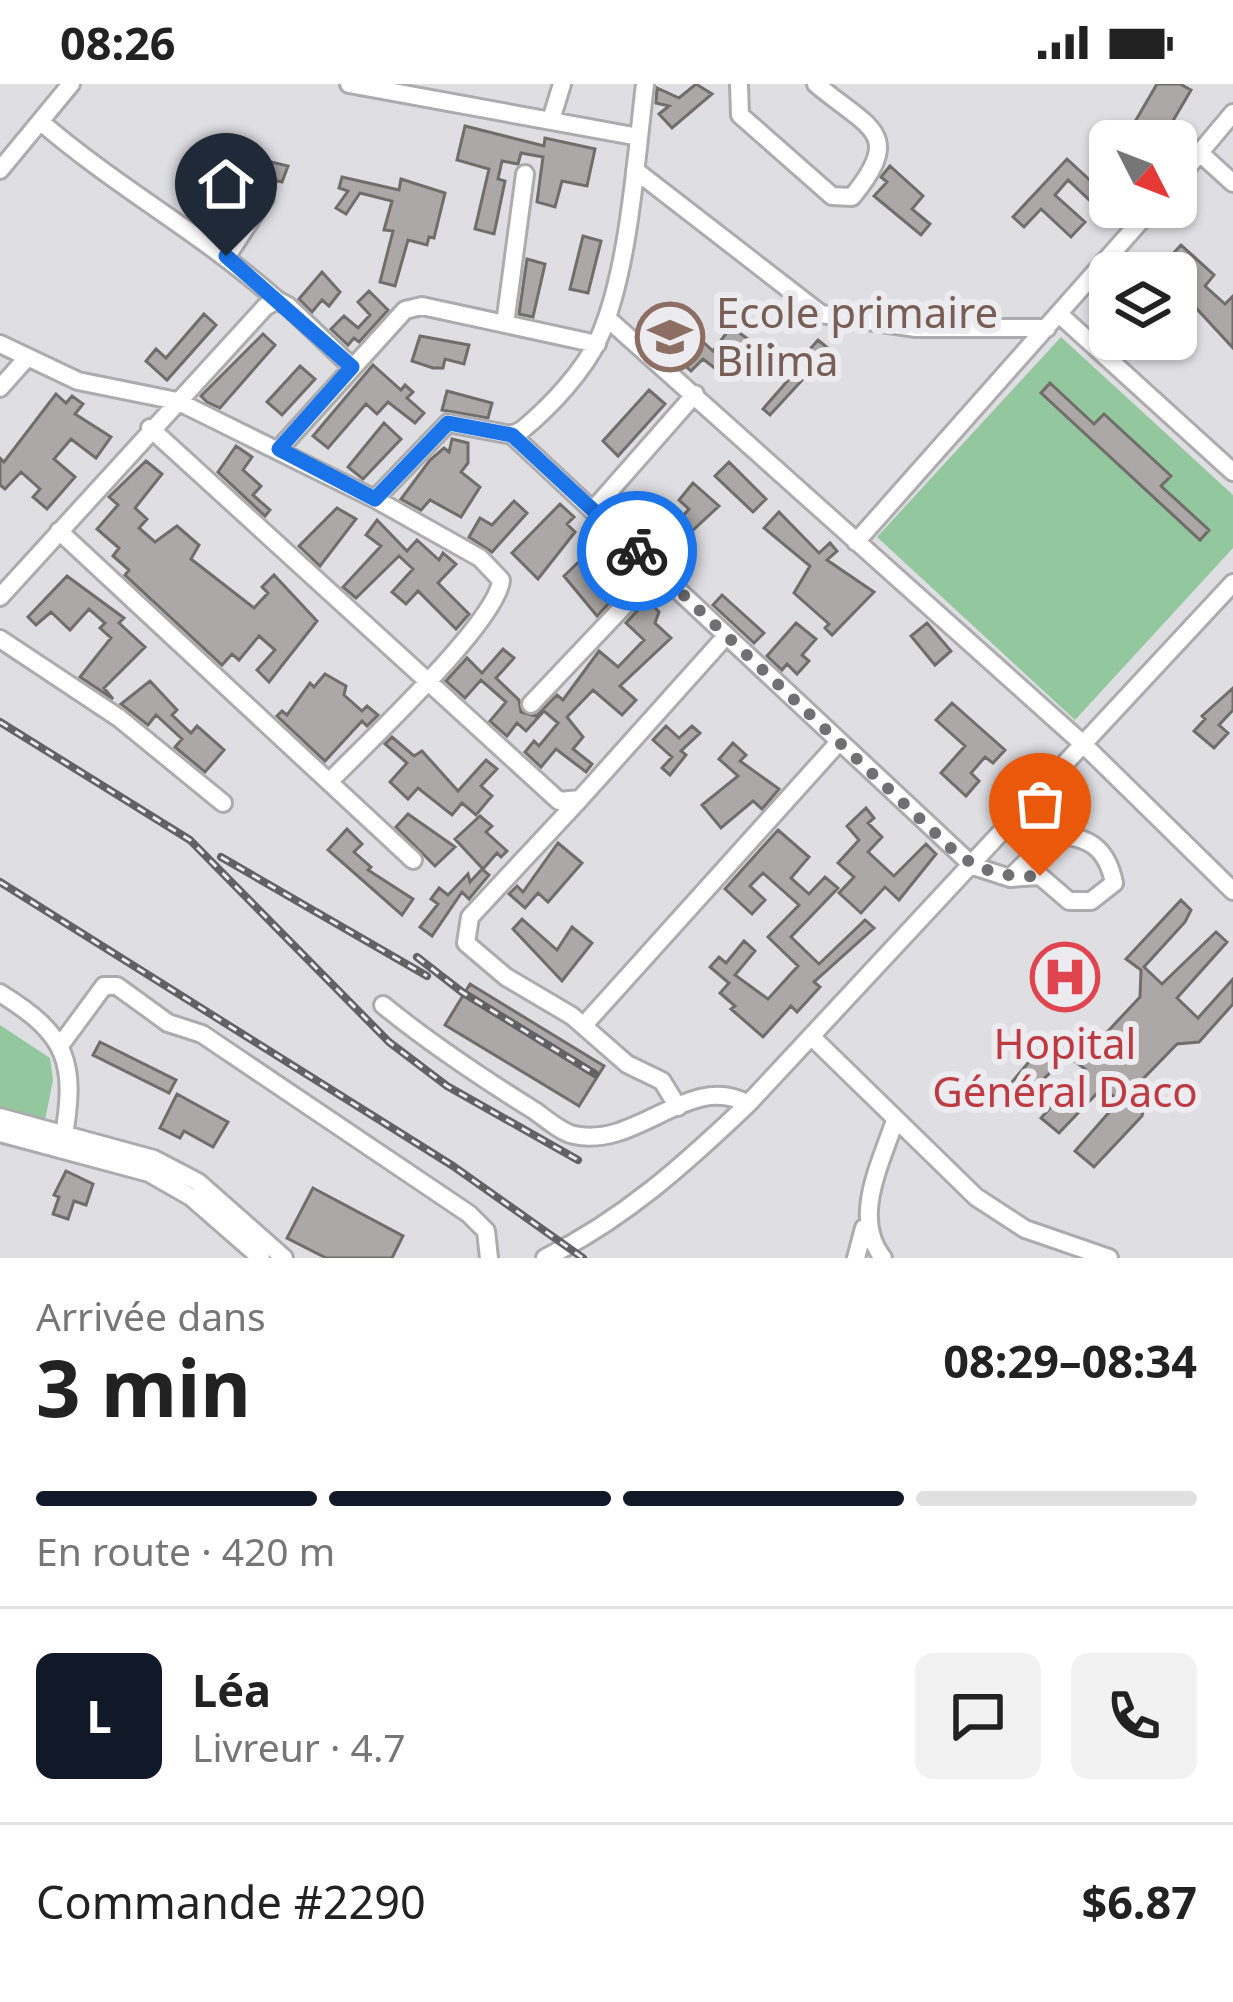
<!DOCTYPE html>
<html lang="fr">
<meta charset="utf-8">
<style>
:root{--surface:#fff;--page:#f2f2f2;--text:#222;--muted:#767676;--line:#e0e0e0;--accent:#111827}
body{margin:0;font-family:"Noto Sans",sans-serif;background:var(--page);color:var(--text);height:100vh;display:flex;flex-direction:column;font-size:45px;white-space:nowrap}
*{box-sizing:border-box;margin:0}
p{font-size:39px;color:var(--muted)}
.icon{flex:none;width:66px;height:66px;fill:none;stroke:currentColor;stroke-width:2;stroke-linecap:round;stroke-linejoin:round}
.map{position:relative;height:1174px;overflow:hidden}
.panel{display:flex;flex-direction:column;background:var(--surface);flex:1}
.panel>*{flex:none}
.needle{width:78px;rotate:132deg}
.controls{position:absolute;left:1089px;top:36px;display:grid;gap:24px}
.controls a{display:grid;place-items:center;width:108px;height:108px;border-radius:18px;background:var(--surface);box-shadow:0 3px 9px #0004;font-size:60px}
.pin{position:absolute;display:grid;place-items:center;width:102px;height:102px;color:#fff;margin:-123px -51px;border-radius:50% 50% 50% 0;rotate:-45deg;box-shadow:0 0 12px #0007}
.pin .icon{rotate:45deg}
.courier{position:absolute;display:grid;place-items:center;width:120px;height:120px;margin:-60px;border:9px solid #1a73e8;border-radius:50%;background:#fff;color:#222;box-shadow:0 3px 15px #0007}
.overview em{font-style:normal;font-weight:700}
.overview div{display:flex;flex-direction:column-reverse}
.overview{display:flex;align-items:center;justify-content:space-between;height:204px;padding:0 36px}
h1{font-size:78px;font-weight:700;line-height:90px}
.bar{display:grid;grid-template-columns:repeat(4,1fr);gap:18px 12px;align-content:center;height:144px;padding:0 36px}
.bar i{height:15px;border-radius:9px;background:var(--line)}
.bar .on{background:var(--accent)}
.bar p{grid-column:span 4}
.line{display:flex;align-items:center;gap:30px;padding:0 36px;border-top:3px solid var(--line)}
.line div{flex:1}
.round{display:grid;place-items:center;flex:none;width:126px;height:126px;border-radius:18px;background:var(--page)}
.status{display:flex;justify-content:space-between;align-items:center;height:84px;padding:0 60px;background:var(--surface);direction:ltr}
.status svg{height:33px;fill:currentColor}
.map>svg:first-child{display:block}
.green{fill:#93c79d}
.building{fill:#aca8a7;stroke:#706d6b;stroke-width:3}
.lines{fill:none;stroke-linecap:round;stroke-linejoin:round}
.minor-casing{stroke:#acacaf;stroke-width:22}
.minor{stroke:#fff;stroke-width:16}
.rail-casing{stroke:#626163;stroke-width:8}
.rail{stroke:#ecebef;stroke-width:3;stroke-dasharray:9;stroke-linecap:butt}
.done{stroke:#706f72;stroke-width:12;stroke-dasharray:0 21.6}
.route{stroke:#1a73e8;stroke-width:15}
.labels{text-anchor:middle;stroke-width:12;stroke-linejoin:round;paint-order:stroke}
.education-label{font-size:42px;fill:#785e54;stroke:#ecebef;text-anchor:start}
.health-label{font-size:42px;fill:#be3a42;stroke:#ecebef}
</style>
<div class="status"><b>08:26</b><svg viewBox="0 0 49 12"><path d="M0 12V9h3v3zM5 12V6h3v6zM10 12V3h3v9zM15 12V0h3v12zM26 1h20v11H26zM47 4h2v5h-2z"/></svg></div>
<div class="map">
<svg width="1233" height="1174" viewBox="0 0 1233 1174">
<rect width="100%" height="100%" fill="#dfdee2"/>
<path class="green" d="M1061,253L1233,411V464L1075,636L877,453Z
M0,941L50,974L53,996L44,1041L0,1028Z"/>
<path class="building" d="M696,0L712,10L672,44L659,30L669,22L656,19L657,4L679,14Z
M1157,0H1180L1191,6L1164,52L1136,36Z
M465,42L544,62L545,54L595,65L587,102L562,97L555,123L537,118L543,73L521,69L518,80L502,77L498,95L505,97L494,150L475,145L489,85L457,76Z
M207,64L233,75L234,69L288,82L282,98L230,87L203,73Z
M1067,75L1108,113L1098,124L1068,96L1055,111L1085,138L1071,153L1041,125L1024,143L1013,133Z
M890,82L923,112L912,125L930,140L921,151L874,112L887,98L881,93Z
M342,93L399,106L401,95L445,109L434,154L429,153L427,161L408,156L395,202L380,198L393,147L384,146L392,117L360,109L346,130L336,124L348,107L339,104Z
M583,152L601,157L588,209L570,205Z
M1181,161L1214,191L1205,202L1225,220L1233,212V264L1184,211L1176,220V189H1155Z
M527,175L545,180L533,233L519,230Z
M322,188L340,208L329,222L322,216L312,228L299,215Z
M369,207L388,226L359,258L354,254L348,261L331,245L344,232L358,244L370,231L358,218Z
M204,230L216,241L167,296L146,277L156,265L166,274Z
M731,243L748,255L721,289L703,275L691,287L682,279L702,257L713,267Z
M263,250L275,261L220,324L207,318L201,312Z
M420,252L469,261L464,280L445,275L443,284H433L412,277Z
M818,256L830,266L770,331L763,325L790,294L760,271L770,259L797,280Z
M373,281L401,306L405,301L413,308L407,314L424,329L415,339L388,318L377,330L366,320L328,364L313,352Z
M300,282L315,295L282,331L267,318Z
M1050,299L1094,340L1104,330L1171,392L1161,402L1209,446L1200,456L1041,309Z
M649,306L665,320L618,372L603,357Z
M447,307L492,319L488,334L442,326Z
M56,310L66,319L72,312L83,320L75,330L111,353L96,374L71,355L54,375L75,393L47,425L33,413L40,405L21,388L5,405L0,401V374L4,378Z
M384,339L401,355L363,395L348,383Z
M452,355L468,359V379L461,388L480,403L461,433L430,416L421,426L401,415L430,376L444,364L449,368Z
M236,362L252,373L243,386L261,402L253,411L270,426L265,432L218,388Z
M146,377L162,390L135,424L147,435L139,444L155,458L177,442L199,461L191,475L254,524L268,509L262,503L274,491L317,537L269,598L257,586L275,566L259,552L239,576L232,570L222,581L125,491L129,486L113,472L119,464L97,445L118,421L109,413Z
M729,378L766,415L753,428L715,392Z
M693,399L719,422L676,462L665,452L689,425L679,416Z
M514,417L527,429L492,468L469,453L480,434L492,441Z
M560,420L574,433L567,440L575,448L538,495L512,469Z
M337,424L356,435L320,482L299,462Z
M779,428L819,469L830,459L837,467L827,476L874,508L832,551L825,544L829,540L794,509L810,482L764,444Z
M377,436L407,467L417,456L439,476L443,469L456,480L438,499L469,530L456,545L418,507L406,520L392,508L413,485L399,472L356,514L343,503L381,462L366,451Z
M588,469L607,489L613,484L628,499L597,532L564,492Z
M67,492L124,534L119,539L145,563L104,604L113,615L80,593L111,554L100,544L105,539L89,525L70,546L51,528L36,541L28,533Z
M722,511L764,549L754,559L713,521Z
M647,516L659,528L655,539L671,554L620,602L636,616L622,631L593,606L567,633L583,653L573,665L592,680L586,688L556,665L541,683L525,668L534,657L539,662L558,639L544,627L526,647L517,639L507,652L490,637L506,618L481,596L465,614L446,597L467,574L482,589L503,565L514,574L496,594L519,616L521,628L536,632L557,611L563,616L599,567L618,583L644,556L626,539Z
M796,539L816,555L802,571L809,577L797,590L787,580L782,586L767,572Z
M927,539L951,567L935,581L911,552Z
M325,590L346,602L344,611L362,627L367,622L378,631L367,642L362,637L325,677L277,632L282,627L287,631L310,599L314,603Z
M150,597L177,626L172,631L191,649L197,642L224,666L205,688L175,663L182,655L156,631L148,641L121,620Z
M1233,604V626L1219,641L1228,649L1214,664L1194,647L1205,635L1202,632Z
M952,619L1005,666L993,679L985,673L971,689L979,697L966,712L941,689L965,662L936,636Z
M666,642L679,654L692,642L700,649L681,667L686,671L670,691L662,684L672,673L653,656Z
M392,653L414,672L422,667L458,707L486,676L497,685L481,702L492,712L476,731L462,719L452,731L418,704L408,715L390,698L407,679L385,660Z
M733,659L746,671L740,677L779,705L762,725L753,717L721,744L702,721L738,692L719,675Z
M866,724L874,734L868,739L882,753L868,768L894,792L926,760L936,770L899,816L885,803L861,829L839,809L854,793L838,779L859,756L847,742Z
M408,730L455,763L435,782L396,743Z
M480,732L492,742L486,748L507,767L501,773L497,769L483,785L455,755Z
M347,745L362,760L354,768L371,783L368,786L413,815L402,831L328,766Z
M778,746L809,773L791,794L809,810L825,793L838,804L791,853L819,880L865,836L874,844L814,898L820,903L797,928L791,922L763,953L731,925L735,922L720,909L729,899L710,883L719,873L726,879L744,857L755,867L735,891L768,915L798,882L768,853L799,821L763,789L750,802L765,816L752,830L725,805Z
M558,759L582,779L548,818L538,809L525,824L509,810L517,802L523,808Z
M482,785L489,791L469,815L462,808L432,852L420,843L438,820L431,815L439,804L448,811L468,790L470,798Z
M1181,816L1191,826L1185,838L1144,883L1162,900L1216,848L1227,858L1177,914L1198,934L1233,895V920L1199,958L1177,960L1142,996L1149,1003L1142,1032L1094,1083L1075,1067L1119,1017L1103,1003L1059,1049L1041,1034L1085,985L1068,972L1015,1022L1002,1010L1053,949L1072,965L1094,962L1140,913L1141,886L1126,875Z
M522,835L557,866L572,843L592,859L562,897L513,845Z
M470,900L604,982L579,1022L445,941Z
M100,958L176,996L169,1009L93,971Z
M177,1010L228,1038L213,1063L184,1047L180,1054L160,1044Z
M66,1087L93,1100L86,1121L74,1117L68,1135L53,1130L59,1113L54,1111Z
M313,1104L403,1152L392,1174H326L287,1154Z"/>
<g class="lines">
<defs>
<path id="minor" d="M349,0L639,53
M739,0L740,31L832,112L852,113C905,48 869,45 816,0
M551,36L562,0
M41,38C116,103 203,150 277,216
M1200,69L1233,99
M0,86L71,0
M635,86L821,230L916,244H1047
M1176,97L1233,29
M227,172L265,114
M1059,230L1233,388
M607,234L1083,660L1233,807
M505,240L525,90
M0,260L78,297L177,317L375,415L480,474L501,496C498,537 364,662 329,698L59,447
M0,304L26,275
M150,344L559,717L580,715L726,552
M512,351L973,782L1010,794L1054,751C1089,752 1107,764 1114,799L1091,817H1069L1040,792L1010,794
M279,365L405,226L422,222L597,260
M375,415L448,339L512,351L522,346C550,323 584,287 599,254C629,187 636,74 645,0
M593,426L695,310
M856,458L1153,123
M0,513L265,223L277,216L288,222L352,283
M0,555L119,634L223,719
M531,620L658,486
M329,698L413,776
M580,715L470,833L466,859L506,893L572,932L627,980L662,997L678,1023
M0,909C68,951 77,978 63,1057
M383,921C432,961 482,994 535,1027C546,1035 561,1048 574,1051C638,1065 690,987 748,1020
M584,941L839,658
M814,955L976,1113L1025,1145L1109,1174
M62,959L104,902H117L168,939L202,950L469,1130L486,1147L489,1174
M0,1033L154,1075L198,1098L284,1174
M0,1049L149,1089L191,1113L261,1174
M545,1174C624,1135 684,1081 748,1020L1233,499
M856,1174L864,1144
M883,1174C851,1134 881,1080 895,1036"/>
</defs>
<use href="#minor" class="minor-casing"/>
<use href="#minor" class="minor"/>
<defs>
<path id="rail" d="M0,638L190,756L389,958L447,1002L578,1076
M221,773L427,892
M0,798L453,1082L583,1174
M417,873L462,908L595,990"/>
</defs>
<use href="#rail" class="rail-casing"/>
<use href="#rail" class="rail"/>
</g>
<g class="lines">
<path class="done" d="M637,467L953,766C980,788 1005,794 1040,792"/>
<path class="route" d="M226,172L352,283L279,365L375,415L448,339L512,351L637,467"/>
</g>
<defs>
<symbol id="school-ring" viewBox="-11 -11 22 22"><circle r="9.5" fill="#ecebef" stroke="#8d6e63" stroke-width="1.5"/><path d="M0-5L7-2L0 1L-7-2ZM-4 1L0 2.5L4 1V4Q0 6-4 4Z" fill="#8d6e63"/></symbol>
<symbol id="hospital-ring" viewBox="-11 -11 22 22"><circle r="9.5" fill="#ecebef" stroke="#e0444e" stroke-width="1.5"/><path d="M-5-5h3v3.5h4V-5h3V5h-3V1.5h-4V5h-3Z" fill="#e0444e"/></symbol>
</defs>
<g fill-rule="evenodd">
<use href="#school-ring" x="632" y="215" width="76" height="76"/>
<use href="#hospital-ring" x="1027" y="855" width="76" height="76"/>
</g>
<g class="labels">
<g class="education-label">
<text x="716" y="244">Ecole primaire<tspan x="716" dy="48">Bilima</tspan></text>
</g>
<g class="health-label">
<text x="1065" y="975">Hopital<tspan x="1065" dy="48">Général Daco</tspan></text>
</g>
</g>
</svg>
<div class="controls">
<a><svg class="needle" viewBox="-14 -14 28 28"><path d="M0-13l5 13h-10z" fill="#e53935"/><path d="M0 13l5-13h-10z" fill="#767676"/></svg></a>
<a><svg class="icon" aria-label="layers" viewBox="0 0 24 24"><path d="M12 4l9 5-9 5-9-5zM3 14l9 5 9-5"/></svg></a>
</div>
<div class="pin" style="left:1040px;top:792px;background:#ea580c"><svg class="icon" aria-label="bag" viewBox="0 0 24 24"><path d="M5 8h14l-1 12H6zM9 8a3 3 0 0 1 6 0"/></svg></div>
<div class="pin" style="left:226px;top:172px;background:#1f2937"><svg class="icon" aria-label="home" viewBox="0 0 24 24"><path d="M3 11l9-7 9 7M6 9v11h12V9"/></svg></div>
<div class="courier" style="left:637px;top:467px"><svg class="icon" aria-label="bike" viewBox="0 0 24 24"><circle cx="6" cy="16" r="4"/><circle cx="18" cy="16" r="4"/><path d="M6 16l4-8h5l3 8M10 8l3 8H6M13 5h3"/></svg></div>
</div>
<section class="panel">
<div class="overview"><div><h1>3 min</h1><p>Arrivée dans</p></div><em>08:29–08:34</em></div>
<div class="bar"><i class="on"></i><i class="on"></i><i class="on"></i><i></i><p>En route · 420 m</p></div>
<div class="line" style="height:216px"><b class="round" style="background:var(--accent);color:#fff">L</b><div><b>Léa</b><p>Livreur · 4.7</p></div><a class="round"><svg class="icon" aria-label="chat" viewBox="0 0 24 24"><path d="M4 5h16v11H9l-5 4z"/></svg></a><a class="round"><svg class="icon" aria-label="phone" viewBox="0 0 24 24"><path d="M5 4h4l2 5-3 2q2 4 5 5l2-3 5 2v4C11 20 4 13 5 4z"/></svg></a></div>
<div class="line" style="height:156px"><div>Commande #2290</div><b>$6.87</b></div>
</section>
